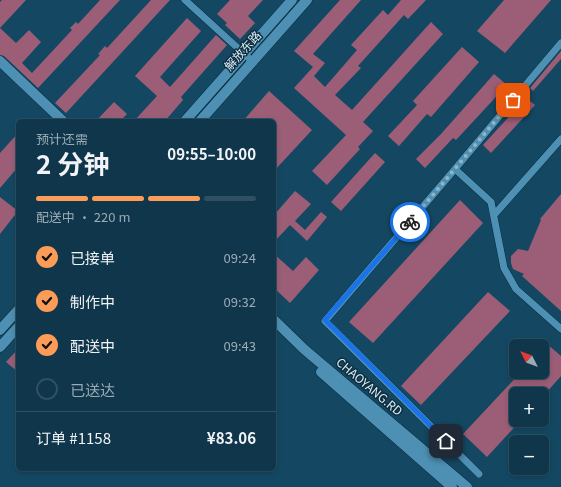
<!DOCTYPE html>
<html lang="zh">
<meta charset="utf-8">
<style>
:root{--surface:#0f364a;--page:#183e51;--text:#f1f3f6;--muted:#9babb5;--line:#2f5062;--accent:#fd9c56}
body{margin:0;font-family:Georgia,"Noto Sans SC",serif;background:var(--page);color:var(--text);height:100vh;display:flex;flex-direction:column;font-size:15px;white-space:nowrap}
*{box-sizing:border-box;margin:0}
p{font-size:13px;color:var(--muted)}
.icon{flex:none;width:22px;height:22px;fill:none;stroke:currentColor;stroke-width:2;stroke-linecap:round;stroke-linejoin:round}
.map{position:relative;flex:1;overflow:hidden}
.details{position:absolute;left:16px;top:119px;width:260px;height:352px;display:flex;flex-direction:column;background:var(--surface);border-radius:6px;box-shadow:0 2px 6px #0003,0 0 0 1px var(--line)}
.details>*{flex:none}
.needle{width:26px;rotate:312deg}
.controls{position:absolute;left:509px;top:339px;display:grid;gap:8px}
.controls a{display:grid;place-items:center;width:40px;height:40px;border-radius:6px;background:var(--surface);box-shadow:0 2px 6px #0003,0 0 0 1px var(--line);font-size:20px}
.pin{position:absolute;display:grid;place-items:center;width:34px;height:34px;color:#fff;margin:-17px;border-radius:8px;box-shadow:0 2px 6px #0006}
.courier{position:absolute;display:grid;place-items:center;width:40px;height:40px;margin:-20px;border:3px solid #1a73e8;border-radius:50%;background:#fff;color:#222;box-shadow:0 1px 5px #0007}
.head em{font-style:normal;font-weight:700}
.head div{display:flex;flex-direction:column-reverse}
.head{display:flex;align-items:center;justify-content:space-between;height:68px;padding:0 20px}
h1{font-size:26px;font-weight:700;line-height:30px}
.bar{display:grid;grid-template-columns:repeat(4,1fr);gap:6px 4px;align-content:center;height:48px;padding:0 20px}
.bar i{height:5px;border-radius:3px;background:var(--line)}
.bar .current{background:var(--accent)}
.bar p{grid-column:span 4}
.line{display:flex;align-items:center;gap:10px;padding:0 20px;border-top:1px solid var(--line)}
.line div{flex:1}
ol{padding:0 20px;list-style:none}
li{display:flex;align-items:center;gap:12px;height:44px}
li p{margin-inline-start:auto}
li .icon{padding:4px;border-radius:50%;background:var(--accent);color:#111;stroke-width:4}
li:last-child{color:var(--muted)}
li i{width:22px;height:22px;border:2px solid var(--line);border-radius:50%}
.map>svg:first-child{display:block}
.building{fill:#9c5e77}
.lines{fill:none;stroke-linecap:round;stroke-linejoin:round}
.street-casing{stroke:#082d3f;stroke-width:8}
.secondary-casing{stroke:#082d3f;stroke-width:11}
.street{stroke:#4e90b4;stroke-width:7}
.secondary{stroke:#4e90b4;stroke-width:10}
.done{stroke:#91b4c7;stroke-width:4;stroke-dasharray:0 7.2}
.route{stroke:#1a73e8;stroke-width:5}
.labels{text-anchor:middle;stroke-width:3;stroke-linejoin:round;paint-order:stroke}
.street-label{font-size:12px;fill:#d4eefe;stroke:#112d3c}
</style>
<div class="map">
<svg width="561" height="487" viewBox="0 0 561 487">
<rect width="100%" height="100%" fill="#144862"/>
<path class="building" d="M2,0H26L0,28V2Z
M100,0H120L38,88L4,56L0,55V28L16,43L29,30L41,42L22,63L32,73L72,30L70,28L76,22L78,24Z
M151,0H170L66,113L55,103L100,55L98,54L105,46L107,48Z
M230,0H263L248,16L255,23L240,39L225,25L227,23L217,14Z
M340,0H361L313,54L325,63L314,76L325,87L357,50L351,45L383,10L388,15L401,0H426L408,19L404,15L358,66L361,68L335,95L352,110L431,22L443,34L363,122L373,131L358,147L360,149L327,185L312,171L346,135L294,88L313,67L294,51Z
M504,0H551L505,53L477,31Z
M187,18L201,31L160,77L170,87L216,35L227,45L181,97L183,100L165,121H134L157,96L135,76Z
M462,47L479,62L431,117L427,114L399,146L388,136L417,105L413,101Z
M561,51V59L533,91L530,88Z
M494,74L507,85L456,140L453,138L425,168L416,159L441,134Z
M269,91L312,130L274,171V121H243Z
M526,98L535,105L491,153L483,145Z
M114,102L127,114L120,121H96Z
M18,133V167L0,188V153Z
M375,153L385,162L341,211L331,202Z
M295,191L311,204L295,221L305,230L321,212L327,217L307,241L290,225L274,242V215Z
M561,194V311L522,276L524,274L513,269L511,263V256L518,249L528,251L541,220L540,219Z
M0,197L18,211L0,234Z
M460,200L483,223L373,343L349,322Z
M274,254L293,271L306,257L319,270L290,303L274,288Z
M488,292L510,311L421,405L401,386Z
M547,344L561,356V376L545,394H516V420H521L487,457L463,434L521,372H542V349Z
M18,349V372L6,362Z"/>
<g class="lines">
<defs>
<path id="street" d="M185,0L252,61
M455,169L561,43
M494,215L561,139
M479,474L325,321L455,169L491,202L504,268L516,289L561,329"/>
<path id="secondary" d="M0,61L63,121
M185,121L292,0
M200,121L307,0
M274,320L305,350L467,487
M0,330L18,310
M0,347L18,327
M321,372L452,487"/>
</defs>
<use href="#street" class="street-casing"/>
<use href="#secondary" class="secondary-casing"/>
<use href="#street" class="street"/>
<use href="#secondary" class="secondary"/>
</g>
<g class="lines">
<path class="done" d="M410,222L513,100"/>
<path class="route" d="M410,222L325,320L446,441"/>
</g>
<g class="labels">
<g class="street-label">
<text transform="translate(243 51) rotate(-48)" y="4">解放东路</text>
<text transform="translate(369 387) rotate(40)" y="4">CHAOYANG.RD</text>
</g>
</g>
</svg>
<div class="controls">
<a><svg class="needle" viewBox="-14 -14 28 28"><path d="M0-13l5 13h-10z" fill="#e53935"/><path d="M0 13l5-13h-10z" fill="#9babb5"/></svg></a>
<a>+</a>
<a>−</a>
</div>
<div class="pin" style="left:513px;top:100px;background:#ea580c"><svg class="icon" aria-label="bag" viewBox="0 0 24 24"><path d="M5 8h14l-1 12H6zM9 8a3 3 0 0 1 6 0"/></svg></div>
<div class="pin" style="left:446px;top:441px;background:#1f2937"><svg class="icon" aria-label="home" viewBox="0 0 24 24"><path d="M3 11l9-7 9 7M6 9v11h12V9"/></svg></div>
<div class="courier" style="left:410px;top:222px"><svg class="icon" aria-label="bike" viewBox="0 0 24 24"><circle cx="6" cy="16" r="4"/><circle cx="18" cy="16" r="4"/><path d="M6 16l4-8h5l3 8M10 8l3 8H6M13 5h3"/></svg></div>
<section class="details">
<div class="head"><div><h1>2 分钟</h1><p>预计还需</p></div><em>09:55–10:00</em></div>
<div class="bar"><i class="current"></i><i class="current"></i><i class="current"></i><i></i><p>配送中 · 220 m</p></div>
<ol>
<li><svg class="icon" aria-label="check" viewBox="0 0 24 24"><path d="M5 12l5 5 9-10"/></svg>已接单<p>09:24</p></li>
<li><svg class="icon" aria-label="check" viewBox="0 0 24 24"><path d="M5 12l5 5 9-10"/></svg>制作中<p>09:32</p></li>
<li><svg class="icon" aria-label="check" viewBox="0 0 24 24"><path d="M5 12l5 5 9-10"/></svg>配送中<p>09:43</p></li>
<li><i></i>已送达</li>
</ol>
<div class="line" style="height:52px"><div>订单 #1158</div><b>¥83.06</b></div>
</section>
</div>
